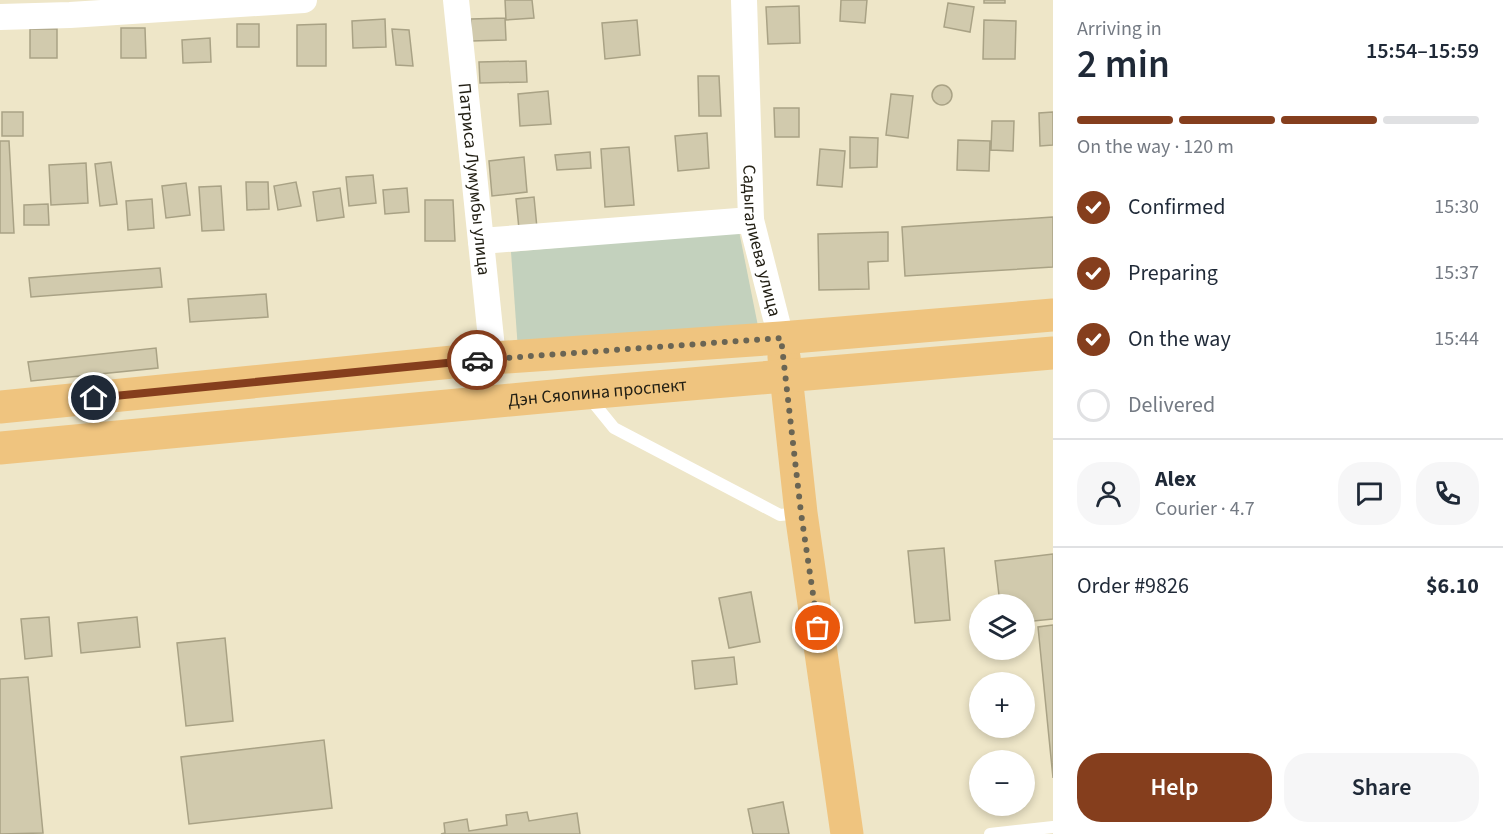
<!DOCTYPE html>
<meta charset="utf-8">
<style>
:root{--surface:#fff;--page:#f6f6f7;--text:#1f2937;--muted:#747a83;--line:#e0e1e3;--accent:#853e1d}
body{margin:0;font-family:"Source Sans 3",sans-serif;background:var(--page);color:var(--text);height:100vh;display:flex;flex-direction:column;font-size:22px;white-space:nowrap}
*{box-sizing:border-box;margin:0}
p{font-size:20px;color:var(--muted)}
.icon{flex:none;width:33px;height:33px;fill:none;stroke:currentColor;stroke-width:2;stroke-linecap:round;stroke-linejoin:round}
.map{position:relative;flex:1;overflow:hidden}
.panel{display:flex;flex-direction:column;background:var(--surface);width:450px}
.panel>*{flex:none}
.fabs{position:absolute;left:969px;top:594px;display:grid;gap:12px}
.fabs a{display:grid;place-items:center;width:66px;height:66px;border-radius:50%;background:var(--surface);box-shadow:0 3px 9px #0003;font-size:30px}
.pin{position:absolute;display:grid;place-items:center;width:51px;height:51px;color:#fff;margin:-26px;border:3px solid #fff;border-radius:50%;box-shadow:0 2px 6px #0007}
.courier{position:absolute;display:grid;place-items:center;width:60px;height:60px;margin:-30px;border:4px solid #853e1d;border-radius:50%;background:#fff;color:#222;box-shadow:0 2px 8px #0007}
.summary em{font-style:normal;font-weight:600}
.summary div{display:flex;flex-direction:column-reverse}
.summary{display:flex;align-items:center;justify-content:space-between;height:102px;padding:0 24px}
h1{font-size:39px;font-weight:600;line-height:45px}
.bar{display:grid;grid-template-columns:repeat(4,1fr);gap:9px 6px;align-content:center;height:72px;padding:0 24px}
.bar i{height:8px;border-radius:4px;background:var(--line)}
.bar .on{background:var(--accent)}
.bar p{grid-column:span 4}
.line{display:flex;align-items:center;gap:15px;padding:0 24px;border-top:2px solid var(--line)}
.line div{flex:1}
.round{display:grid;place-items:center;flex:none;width:63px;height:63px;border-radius:24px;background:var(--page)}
ol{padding:0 24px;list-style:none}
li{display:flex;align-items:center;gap:18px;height:66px}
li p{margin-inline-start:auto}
li .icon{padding:6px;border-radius:50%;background:var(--accent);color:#fff;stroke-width:4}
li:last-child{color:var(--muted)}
li i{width:33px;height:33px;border:3px solid var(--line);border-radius:50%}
.cta{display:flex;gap:12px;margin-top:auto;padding:12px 24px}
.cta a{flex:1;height:69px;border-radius:24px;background:var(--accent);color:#fff;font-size:24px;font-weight:600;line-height:69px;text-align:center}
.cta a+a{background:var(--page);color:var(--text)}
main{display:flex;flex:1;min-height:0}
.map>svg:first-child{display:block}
.green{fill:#c3d1bd}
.building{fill:#d1caad;stroke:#a9a285;stroke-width:1.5}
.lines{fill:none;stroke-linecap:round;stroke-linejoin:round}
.lane{stroke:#fff;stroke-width:12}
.street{stroke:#fff;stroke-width:26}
.primary{stroke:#efc47f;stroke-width:33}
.done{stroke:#6a6554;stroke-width:6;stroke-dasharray:0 10.8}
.route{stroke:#853e1d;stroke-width:8}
.labels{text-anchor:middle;stroke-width:5;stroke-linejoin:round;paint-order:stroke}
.street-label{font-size:18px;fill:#232015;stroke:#fff}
</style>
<main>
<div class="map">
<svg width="1053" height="834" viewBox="0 0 1053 834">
<rect width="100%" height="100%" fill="#eee6c8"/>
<path class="green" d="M739,231L758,326L518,350L511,252Z"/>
<path class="building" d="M505,0H532L534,18L506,20Z
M841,0H867L865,23L840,21Z
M984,0H1005V3H984Z
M948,3L974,7L970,32L944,27Z
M799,6L800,43L768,44L766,7Z
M505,18L506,40L471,41V19Z
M385,19L386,47L353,48L352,21Z
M637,20L640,55L605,59L602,23Z
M984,20L1016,21L1015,59H983Z
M237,24H259V47H237Z
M326,24V66H297V25Z
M121,28H145L146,58H121Z
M30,29H57V58H30Z
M392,29L409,30L413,66L396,65Z
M210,38L211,62L183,63L182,40Z
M526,61L527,82L480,83L479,62Z
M698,76H719L721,116H699Z
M932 95a10 10 0 1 1 20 0a10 10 0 1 1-20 0Z
M548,91L551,124L520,126L518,94Z
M891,94L913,96L908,138L886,135Z
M774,108H799V137H775Z
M2,112H23V136H2Z
M1053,112V145L1040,146L1039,113Z
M992,121H1014L1013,151L991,150Z
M707,133L709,168L678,171L675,136Z
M850,137L878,138L877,167L850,168Z
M958,140L990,141L989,171L957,170Z
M0,141H9L14,233H0Z
M629,147L634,205L605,207L601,149Z
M820,149L845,151L842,187L817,185Z
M590,152L591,168L557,170L555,155Z
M524,157L527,192L492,196L489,161Z
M111,162L117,204L100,206L95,164Z
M86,163L88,203L51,205L49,165Z
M373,175L376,203L349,206L346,177Z
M246,182H268L269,209L247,210Z
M296,182L301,206L278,210L274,186Z
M186,183L190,215L166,218L162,186Z
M221,186L224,230L202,231L199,187Z
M340,188L344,217L317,221L313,192Z
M407,188L409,212L385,214L383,190Z
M534,197L537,228L519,229L516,199Z
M152,199L154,228L128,230L126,201Z
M425,200H453L455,241H425Z
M48,204L49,225H24V205Z
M1053,217V267L905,276L902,227Z
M888,232V261L868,262L869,289L819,290L818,234Z
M160,268L162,287L31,297L29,278Z
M266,294L268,317L190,322L188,299Z
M156,348L158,368L31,381L28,362Z
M944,548L950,620L915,623L908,551Z
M1053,554V619L1024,622V604H1000L995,561Z
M751,592L760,642L729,648L719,598Z
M49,617L52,656L25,659L21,619Z
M137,617L140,647L81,653L78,623Z
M1053,625V778L1038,627Z
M225,638L233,721L186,726L177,643Z
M734,657L737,684L695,689L692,661Z
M28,677L43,833L0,834V679Z
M324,740L332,808L189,824L181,757Z
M783,802L789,834H753L748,809Z
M527,812L529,821L577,813L580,834H441L445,833L444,823L467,819L469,831L507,825L506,815Z"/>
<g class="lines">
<path class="lane" d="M588,396L614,428L780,515L801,513
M990,834L1053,827"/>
<g class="street">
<path id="s1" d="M456,0L493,358"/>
<path id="s2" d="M744,0L751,220L781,338"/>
<path d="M0,17L70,15L304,0"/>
<path d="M481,241L751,220"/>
</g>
<g class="primary">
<path d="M784,357L801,513L847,834"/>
<path d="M0,407L493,358L781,338L1053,315"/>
<path id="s3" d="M0,448L585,393L1053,353"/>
</g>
</g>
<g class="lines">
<path class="done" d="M477,360L781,338L801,513L818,628"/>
<path class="route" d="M94,398L477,360"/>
</g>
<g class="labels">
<g class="street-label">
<text dy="6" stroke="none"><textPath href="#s1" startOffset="180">Патриса Лумумбы улица</textPath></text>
<text dy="6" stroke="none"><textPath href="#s2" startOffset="242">Садыгалиева улица</textPath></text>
<text dy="6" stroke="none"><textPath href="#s3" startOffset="600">Дэн Сяопина проспект</textPath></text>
</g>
</g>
</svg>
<div class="fabs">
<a><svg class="icon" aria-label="layers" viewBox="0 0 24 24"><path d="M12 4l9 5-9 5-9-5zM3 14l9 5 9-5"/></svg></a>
<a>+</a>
<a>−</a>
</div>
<div class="pin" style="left:818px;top:628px;background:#ea580c"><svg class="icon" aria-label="bag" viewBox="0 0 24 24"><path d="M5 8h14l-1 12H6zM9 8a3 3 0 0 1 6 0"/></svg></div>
<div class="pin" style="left:94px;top:398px;background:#1f2937"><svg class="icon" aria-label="home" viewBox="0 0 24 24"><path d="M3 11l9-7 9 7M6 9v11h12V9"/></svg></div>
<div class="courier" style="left:477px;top:360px"><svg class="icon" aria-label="car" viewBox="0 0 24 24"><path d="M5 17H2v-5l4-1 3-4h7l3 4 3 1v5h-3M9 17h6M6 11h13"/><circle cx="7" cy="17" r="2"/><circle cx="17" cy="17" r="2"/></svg></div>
</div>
<section class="panel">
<div class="summary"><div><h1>2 min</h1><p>Arriving in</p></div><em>15:54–15:59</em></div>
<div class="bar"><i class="on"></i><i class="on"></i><i class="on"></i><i></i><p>On the way · 120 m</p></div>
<ol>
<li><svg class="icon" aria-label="check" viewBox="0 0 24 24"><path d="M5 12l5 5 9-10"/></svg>Confirmed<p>15:30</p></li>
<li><svg class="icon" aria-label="check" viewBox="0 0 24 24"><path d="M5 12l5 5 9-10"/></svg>Preparing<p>15:37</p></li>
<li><svg class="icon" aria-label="check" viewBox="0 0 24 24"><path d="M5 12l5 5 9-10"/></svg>On the way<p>15:44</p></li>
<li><i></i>Delivered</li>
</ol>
<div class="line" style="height:108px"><a class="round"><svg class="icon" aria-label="person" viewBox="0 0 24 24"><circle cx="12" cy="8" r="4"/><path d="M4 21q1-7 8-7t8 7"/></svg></a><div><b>Alex</b><p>Courier · 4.7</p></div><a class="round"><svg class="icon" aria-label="chat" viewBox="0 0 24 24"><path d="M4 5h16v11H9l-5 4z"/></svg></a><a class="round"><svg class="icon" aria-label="phone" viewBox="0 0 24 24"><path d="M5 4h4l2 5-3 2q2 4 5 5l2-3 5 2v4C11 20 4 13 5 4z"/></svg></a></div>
<div class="line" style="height:78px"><div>Order #9826</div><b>$6.10</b></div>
<div class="cta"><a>Help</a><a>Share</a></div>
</section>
</main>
